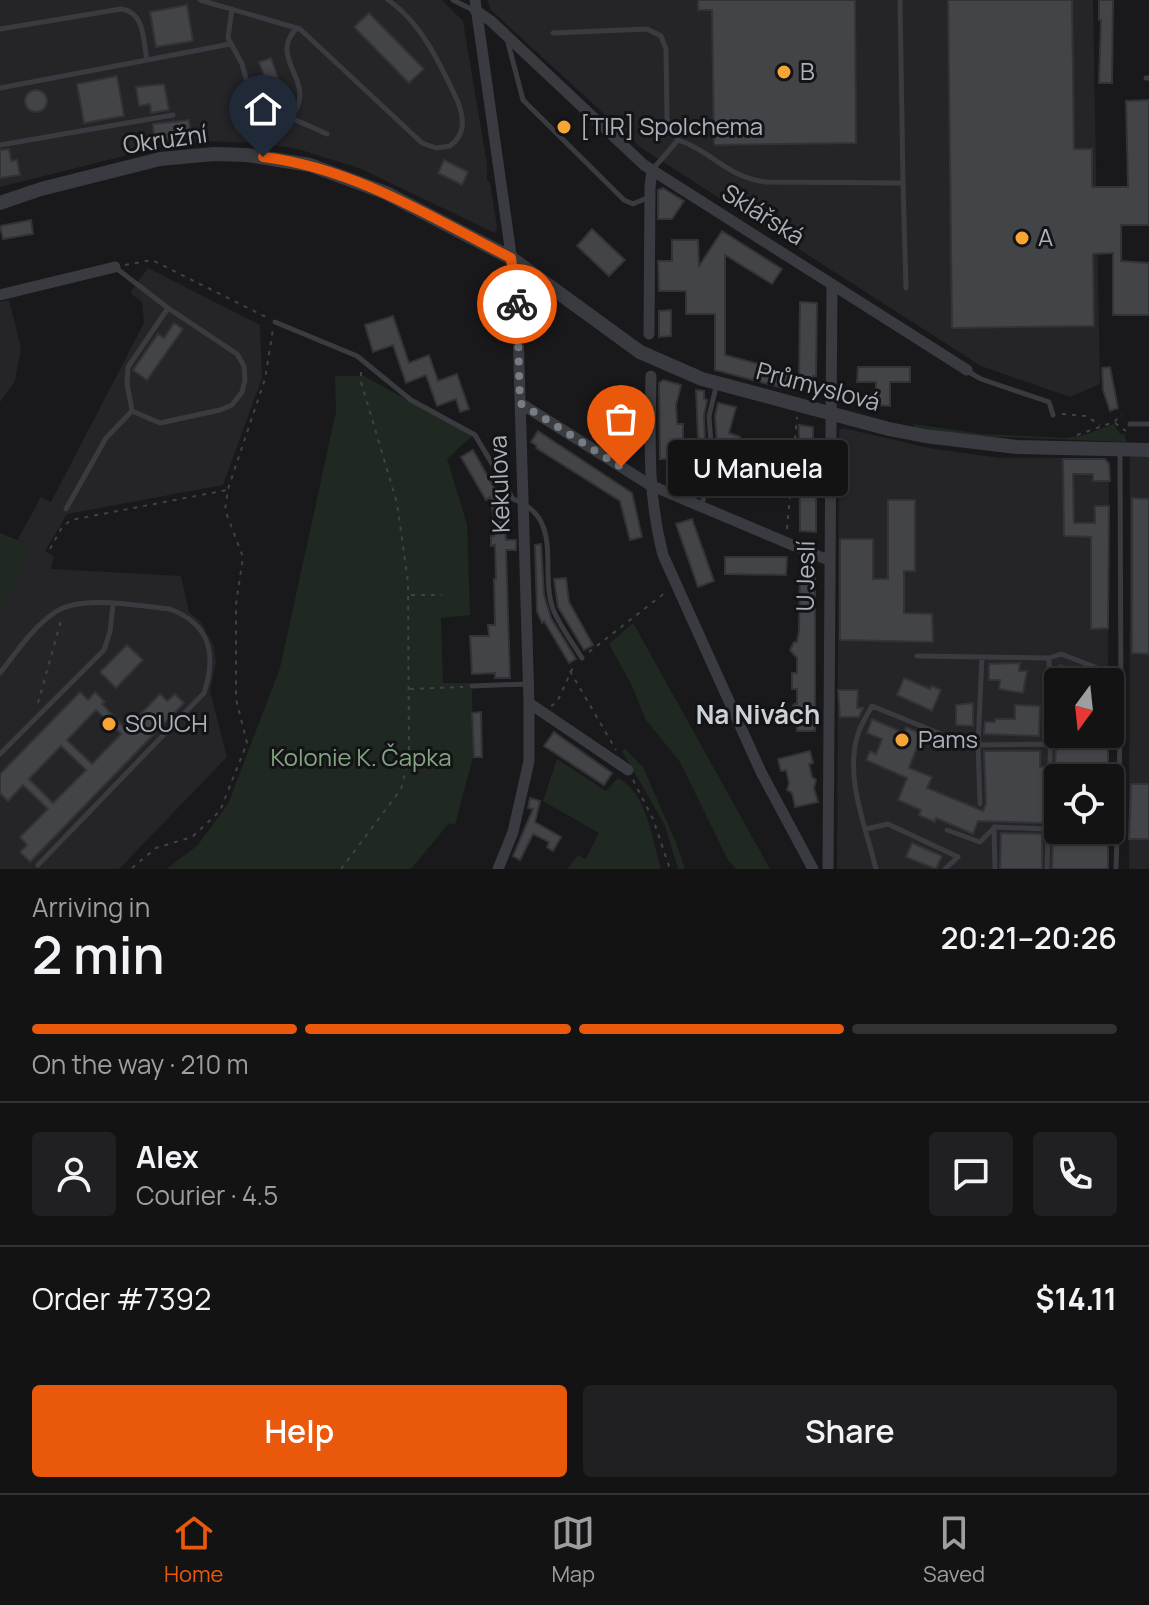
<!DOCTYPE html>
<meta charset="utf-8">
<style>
:root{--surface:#131314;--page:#202022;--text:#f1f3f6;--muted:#9d9ea0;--line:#323234;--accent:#ea580c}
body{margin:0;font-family:Manrope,sans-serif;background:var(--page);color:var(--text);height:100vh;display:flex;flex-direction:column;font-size:30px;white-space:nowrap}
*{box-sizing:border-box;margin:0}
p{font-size:26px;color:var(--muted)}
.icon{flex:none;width:44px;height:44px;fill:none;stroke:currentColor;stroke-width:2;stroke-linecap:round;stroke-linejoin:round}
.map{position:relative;height:869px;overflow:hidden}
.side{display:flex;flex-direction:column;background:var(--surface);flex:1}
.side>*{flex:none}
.needle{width:52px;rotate:195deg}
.controls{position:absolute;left:1044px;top:668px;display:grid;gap:16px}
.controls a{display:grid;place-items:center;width:80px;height:80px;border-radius:8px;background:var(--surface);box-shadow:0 2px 6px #0004,0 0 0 2px var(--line);font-size:40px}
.pin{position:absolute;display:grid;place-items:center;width:68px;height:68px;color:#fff;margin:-82px -34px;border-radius:50% 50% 50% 0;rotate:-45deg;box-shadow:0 0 8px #0007}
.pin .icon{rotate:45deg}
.courier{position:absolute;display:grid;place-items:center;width:80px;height:80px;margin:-40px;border:6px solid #ea580c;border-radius:50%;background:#fff;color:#222;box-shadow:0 2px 10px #0007}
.bubble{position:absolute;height:56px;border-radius:8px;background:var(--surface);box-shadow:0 2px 6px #0004,0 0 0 2px var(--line);font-size:26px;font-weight:600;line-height:56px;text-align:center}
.headline em{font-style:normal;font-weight:600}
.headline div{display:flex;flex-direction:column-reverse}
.headline{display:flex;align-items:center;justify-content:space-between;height:136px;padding:0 32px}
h1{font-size:52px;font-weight:600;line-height:60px}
.bar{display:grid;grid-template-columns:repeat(4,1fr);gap:12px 8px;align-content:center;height:96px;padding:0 32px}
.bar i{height:10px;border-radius:6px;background:var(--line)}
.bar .active{background:var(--accent)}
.bar p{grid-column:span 4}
.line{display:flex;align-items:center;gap:20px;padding:0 32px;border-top:2px solid var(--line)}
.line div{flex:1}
.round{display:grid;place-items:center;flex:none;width:84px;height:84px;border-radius:8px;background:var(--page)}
.cta{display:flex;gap:16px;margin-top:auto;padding:16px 32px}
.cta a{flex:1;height:92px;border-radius:8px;background:var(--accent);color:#fff;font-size:32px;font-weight:600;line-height:92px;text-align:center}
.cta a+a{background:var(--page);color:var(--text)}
.menu{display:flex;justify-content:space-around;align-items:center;height:112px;border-top:2px solid var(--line);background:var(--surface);font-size:22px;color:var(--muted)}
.menu a{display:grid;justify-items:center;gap:4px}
.menu .active{color:var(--accent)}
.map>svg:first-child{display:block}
.built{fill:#252528}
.green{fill:#202921}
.building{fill:#434448;stroke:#333337;stroke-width:2;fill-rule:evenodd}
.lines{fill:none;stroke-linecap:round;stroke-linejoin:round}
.path{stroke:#3f4247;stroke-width:2;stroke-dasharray:4 6;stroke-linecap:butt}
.service{stroke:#3a3b40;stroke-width:5}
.minor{stroke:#3a3b40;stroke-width:11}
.tertiary{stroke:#3a3b40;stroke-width:14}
.done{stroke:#787c83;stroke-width:8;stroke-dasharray:0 14.4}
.route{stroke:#ea580c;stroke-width:10}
.poi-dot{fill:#f7a635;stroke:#141416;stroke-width:3}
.labels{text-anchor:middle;stroke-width:6;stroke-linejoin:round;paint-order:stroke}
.poi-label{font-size:24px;fill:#abb1bb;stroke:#141416;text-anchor:start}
.street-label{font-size:24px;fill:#abb1bb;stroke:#141416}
.park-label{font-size:24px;fill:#82a681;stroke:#141416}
.neighbourhood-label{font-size:26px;font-weight:bold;fill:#ccd0d7;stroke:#141416}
</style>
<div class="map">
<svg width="1149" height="869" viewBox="0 0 1149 869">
<rect width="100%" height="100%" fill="#19191b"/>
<path class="built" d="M0,0H442L463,21L487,164V180L490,183L497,227L495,233L359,168L294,148L256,143L202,141L156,148L0,187Z
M487,0H1093L1100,384L1070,397L981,366L640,147L491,10Z
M148,268L260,325L262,378L223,485L67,514L45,551L54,556L51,569L181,576L189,612L201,622L214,646L216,663L210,691L227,757L119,869H0V617L29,546L18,539L41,497L51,502L144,323L142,302L130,293Z
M9,300L21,348L15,381L0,402V302Z
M843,428L929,448L1000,458H1104L1109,464L1108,682H1058V734H1108V778H1058V830L1108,869H837L839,430Z
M1130,457H1149V869H1129Z"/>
<path class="green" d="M335,376H364L472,436L447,459L467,524L470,615L441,618L443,683H472L473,757L455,825L449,823L411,869H166L197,846L228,804L280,668L336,412Z
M913,424L983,434L1067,438L1084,435L1114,424L1120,434H1125L1126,442L977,436L914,427Z
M0,533L30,545L0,617Z
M633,623L770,869H736L728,860L680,762L646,720L631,684L609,644Z
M625,749L643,767L676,843L685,869H678L665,825L622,751Z
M557,759L606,791L618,778C647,793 652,839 661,869H567L578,855L586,859L599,833L543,801Z"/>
<path class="building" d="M698,0H855L856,143L714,145L712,10H698Z
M948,0H1072L1074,149H1092V187H1128L1126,101L1149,100V225H1121V261L1149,263V315H1113V253L1093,254L1094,326L952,328Z
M1099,0H1113L1112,83H1099L1101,20H1099Z
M187,5L193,41L156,47L150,12Z
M369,13L424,69L409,83L354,27Z
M271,58L281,86L269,90L259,62Z
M117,76L124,116L84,123L77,84Z
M164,84L169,110L151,113L150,104L139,106L136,87Z
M25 101a11 11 0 1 1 22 0a11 11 0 1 1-22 0Z
M189,120L191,136L160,141L159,137L154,138L153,124Z
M9,149L11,161L17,160L20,175L0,178V150Z
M444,160L468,172L462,185L438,173Z
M663,188L684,201L672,219H658V190Z
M31,220L33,234L3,239L0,226Z
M592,229L625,260L609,276L577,246Z
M722,231L782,269L772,284L725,255V355L799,375L800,302L817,303L816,376H813V388H794V391L715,370V314H686V291H659L658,261H672V240H698L699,266Z
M671,310V336L659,337V311Z
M393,316L409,363L429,355L438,381L457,374L469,409L460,412L456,399L437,406L426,375L406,383L393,345L373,352L365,325Z
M174,323L183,329L147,380L133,370L158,334L164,338Z
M858,367H910V382H890V406L875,405L876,382H857Z
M1110,367L1118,408L1110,411L1103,390L1102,368Z
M663,380L681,385L676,405L677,424H683V448H704V458L697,459V464H688V459H660L659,383Z
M696,390L704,391V399L707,400L704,416L705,440L698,438Z
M718,403L736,407L729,433L740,437L734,463L742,465L739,478L718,472L724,446L717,444L715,416Z
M799,425L813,427V441H816V532L800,531Z
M538,431L632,493L642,537L630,540L620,501L536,448L537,446L531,442Z
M632,432L639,448L619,455L610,442Z
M473,450L502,502L506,540H516V550H506L510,678H495V673L472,674L470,636H489L488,625H495L494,579H496L495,545L491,546V536H494L496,529L490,497L486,500L461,457Z
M1063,459H1105L1109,464L1110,481H1093V474H1073L1074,523H1095V506H1109L1108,628L1091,629V537L1064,536Z
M1132,498L1149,499V654L1132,653Z
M888,500H915V571H904V613L932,614L933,642L840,640V539H873V579H888Z
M692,519L714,581L698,587L676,524Z
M541,544L544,595L551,618L576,659L569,663L544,621L542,623L537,611L535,545Z
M725,557H787L786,575L725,574Z
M800,569L815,570V731H797V721H794L790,713L794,704H797V689H792V673H797V658L790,650L794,642H797L799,631Z
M566,578L569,602L593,645L584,650L558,607L554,579Z
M127,645L143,660L116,688L100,672Z
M1020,663L1019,671H1027L1023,693L999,689L1000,680H989V664Z
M1060,665L1102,682H1055Z
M904,678L930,689L932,686L941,690L932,711L897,695Z
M838,690H858L857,708H863L859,717H840Z
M80,692L88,700L95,692L105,702L102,704L126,729L160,694L167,701L175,694L184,703L30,862L20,852L27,845L20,837L48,809L23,785L8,801L0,793V774ZM96,710L121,734L92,764L67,740ZM61,746L86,770L53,803L29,779Z
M973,703V726L956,725V705Z
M1015,705L1040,706L1039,736L984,734L985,722H995V719H1015Z
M481,712L482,757H474L472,713Z
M872,719L904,733L906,727L922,734L909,768L932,777L927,788L983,811L986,804L984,751H1040V767H1044L1043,823L978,821L973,834L936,818L935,822L919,815L921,810L898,800L907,778L866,760L870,751L876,754L882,739L867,733Z
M554,732L612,773L604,785L544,746Z
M1096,734H1108V778H1058V830H1108V869H1052L1056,740L1096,741Z
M810,751L813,763L809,764L812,777L816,780L814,788L818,802L795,807L792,793L787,790L789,783L786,770L781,771L778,759Z
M1131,784H1149V839H1129Z
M530,798L540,801L535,822L561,837L553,851L547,847L549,842L533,834L520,860L513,856L533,809L528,808Z
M1001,833L1042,834V869H1000Z
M912,843L942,856L936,869L906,857Z"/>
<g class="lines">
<path class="path" d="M125,265L152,260L268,318
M1062,414L1086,416L1100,425
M1115,423L1126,431
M1077,435L1114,422L1122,414
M787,529L797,417
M50,549L62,527L71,520L227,490
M411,595H442
M589,652L666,592
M570,671L616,750
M410,689L463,687
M38,703L62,617
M551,706L557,702L575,663
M633,780L653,819L670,869
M132,868L156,848L192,837L220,811L247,743L236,699V604L243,557L225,510L228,489L265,379L273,329
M341,869L401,789L409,759L408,582L397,503L361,382V369"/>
<path class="service" d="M200,0L300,29L422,143L436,148L450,146C466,134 464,119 458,102C441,66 422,23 388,0
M453,0L473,10
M232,9L228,38L242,64L247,82
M0,29L121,9C145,12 143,40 147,60L230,44
M553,33L647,29L661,36L666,49L667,119L678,140
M507,39L523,100L624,200L633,204L649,197
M1146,78H1149
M0,88L147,60
M289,117L327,134
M268,120L292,115C319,83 266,58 297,28
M0,145L173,115
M652,170L678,140C714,152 724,176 766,182L903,183L900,0
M903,183L906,288
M116,268L168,308L237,354L244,366L245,380L242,392L232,405L220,410L160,423L132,411L127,383L128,367L168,308
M275,322L357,356L411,400L475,435L513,499C565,518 539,569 553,609C559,625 573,643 582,658
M967,371L981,379L1049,402L1053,415
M1130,424H1149
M701,506L713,470L709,416L717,383
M66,509L106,438L132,411
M917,656L1049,658L1061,654L1105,671H1121
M0,673C16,653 32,628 54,613C80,594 138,606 170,609C210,624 217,654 204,693L38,865
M472,686L527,684
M1110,715H1121
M0,754L104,650L110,632L113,604
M980,804L978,745L982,657
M866,829L888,824L958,857L945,869
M947,830L980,842L994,828
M876,869C866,827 844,777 858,734C861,724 867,715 872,706L968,745L1050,744
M995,869L994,827L1047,829
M1047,869L1051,727L1049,658
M1116,869L1121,710L1120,450"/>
<path class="minor" d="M475,0L517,297L529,703V761L513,832L498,869
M475,10L491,21L644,165L967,370
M0,295L115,267
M649,334L650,187L652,170
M651,376C650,439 647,493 663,555L761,772L813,869
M520,403L650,485L828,560
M529,703L628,770
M828,869L832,284"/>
<path class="tertiary" d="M0,203L41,189L160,159L214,154L247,155L310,165L386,193L511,258L640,352L702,379L889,429L925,436L1017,447L1149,450"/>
</g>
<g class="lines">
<path class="done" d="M517,304L520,403L621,467"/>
<path class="route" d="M263,157C354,168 431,217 511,258L517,304"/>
</g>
<g class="poi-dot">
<circle cx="784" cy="72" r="8"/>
<circle cx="564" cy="127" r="8"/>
<circle cx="1022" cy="238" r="8"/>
<circle cx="109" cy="724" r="8"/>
<circle cx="902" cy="740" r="8"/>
</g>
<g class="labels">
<g class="poi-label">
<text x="800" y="80">B</text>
<text x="580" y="135">[TIR] Spolchema</text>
<text x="1038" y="246">A</text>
<text x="125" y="732">SOUCH</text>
<text x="918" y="748">Pams</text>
</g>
<g class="street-label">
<text transform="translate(165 140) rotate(-8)" y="8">Okružní</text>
<text transform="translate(763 215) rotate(32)" y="8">Sklářská</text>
<text transform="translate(818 387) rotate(15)" y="8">Průmyslová</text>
<text transform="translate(500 484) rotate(-92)" y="8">Kekulova</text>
<text transform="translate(806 576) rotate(-89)" y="8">U Jeslí</text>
</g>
<g class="park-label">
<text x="361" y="766">Kolonie K. Čapka</text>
</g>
<g class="neighbourhood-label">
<text x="758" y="724">Na Nivách</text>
</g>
</g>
</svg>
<div class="controls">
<a><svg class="needle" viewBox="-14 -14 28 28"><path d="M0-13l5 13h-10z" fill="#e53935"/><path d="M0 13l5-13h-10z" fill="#9d9ea0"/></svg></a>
<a><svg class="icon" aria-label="locate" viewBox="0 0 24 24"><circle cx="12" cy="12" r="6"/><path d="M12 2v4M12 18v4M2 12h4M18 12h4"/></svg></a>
</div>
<div class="pin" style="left:621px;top:467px;background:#ea580c"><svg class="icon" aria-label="bag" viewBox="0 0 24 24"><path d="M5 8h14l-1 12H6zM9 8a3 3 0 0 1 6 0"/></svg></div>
<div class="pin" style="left:263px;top:157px;background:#1f2937"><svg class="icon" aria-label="home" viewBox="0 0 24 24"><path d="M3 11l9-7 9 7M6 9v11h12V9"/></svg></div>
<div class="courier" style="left:517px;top:304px"><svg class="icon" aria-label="bike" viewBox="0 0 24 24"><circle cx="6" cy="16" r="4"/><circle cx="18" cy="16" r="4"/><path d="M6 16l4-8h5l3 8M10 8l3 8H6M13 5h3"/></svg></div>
<div class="bubble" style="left:668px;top:440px;width:180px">U Manuela</div>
</div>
<section class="side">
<div class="headline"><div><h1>2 min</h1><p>Arriving in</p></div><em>20:21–20:26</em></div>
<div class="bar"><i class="active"></i><i class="active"></i><i class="active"></i><i></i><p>On the way · 210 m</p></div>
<div class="line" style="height:144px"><a class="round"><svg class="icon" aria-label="person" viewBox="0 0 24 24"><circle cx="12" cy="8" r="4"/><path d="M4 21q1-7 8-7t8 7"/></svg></a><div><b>Alex</b><p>Courier · 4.5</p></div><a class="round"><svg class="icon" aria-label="chat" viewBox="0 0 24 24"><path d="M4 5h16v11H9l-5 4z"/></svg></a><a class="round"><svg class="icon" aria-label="phone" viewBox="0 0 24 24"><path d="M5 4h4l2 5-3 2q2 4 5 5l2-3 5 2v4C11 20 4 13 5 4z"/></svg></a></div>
<div class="line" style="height:104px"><div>Order #7392</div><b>$14.11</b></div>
<div class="cta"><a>Help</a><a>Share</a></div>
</section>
<nav class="menu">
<a class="active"><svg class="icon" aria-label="home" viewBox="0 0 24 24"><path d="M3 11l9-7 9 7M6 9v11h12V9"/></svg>Home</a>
<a><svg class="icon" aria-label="map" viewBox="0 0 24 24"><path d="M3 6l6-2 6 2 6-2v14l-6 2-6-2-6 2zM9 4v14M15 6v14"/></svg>Map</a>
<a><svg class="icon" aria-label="saved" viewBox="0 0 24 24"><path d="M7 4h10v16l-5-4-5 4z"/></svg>Saved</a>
</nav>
